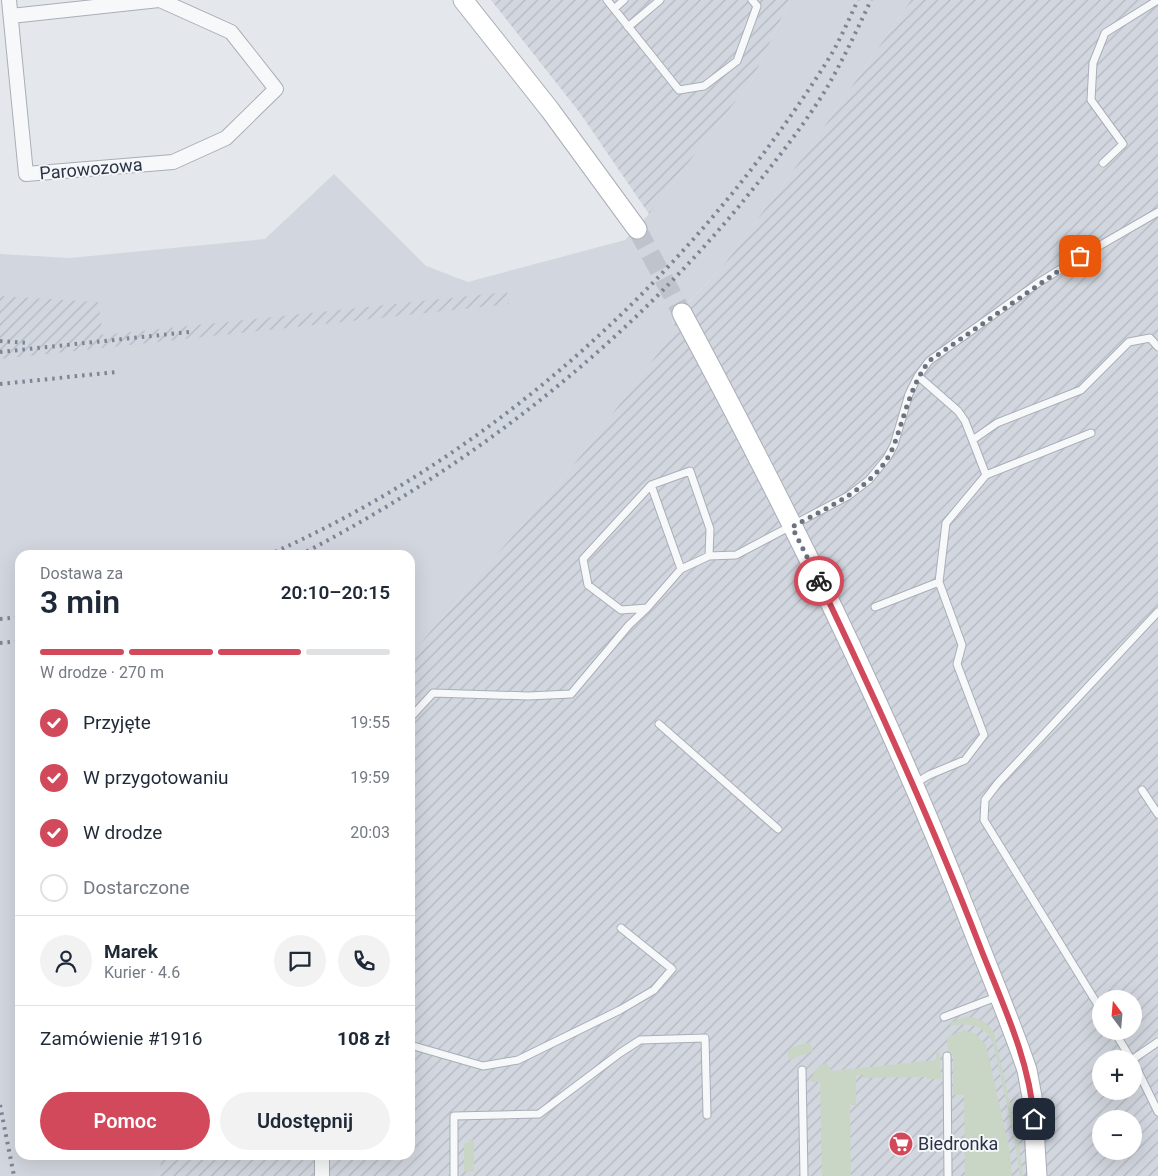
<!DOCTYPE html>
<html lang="pl">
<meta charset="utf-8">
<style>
:root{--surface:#fff;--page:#f2f2f3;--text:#1f2937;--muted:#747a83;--line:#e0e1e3;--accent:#d1495b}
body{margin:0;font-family:Roboto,sans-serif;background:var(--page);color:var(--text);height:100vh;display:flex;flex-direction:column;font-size:19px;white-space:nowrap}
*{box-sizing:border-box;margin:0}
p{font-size:16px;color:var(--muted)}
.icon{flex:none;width:28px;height:28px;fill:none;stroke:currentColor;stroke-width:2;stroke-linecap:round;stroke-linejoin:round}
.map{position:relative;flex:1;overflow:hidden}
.details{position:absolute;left:15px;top:550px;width:400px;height:610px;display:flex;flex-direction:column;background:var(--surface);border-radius:15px;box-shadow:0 5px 20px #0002}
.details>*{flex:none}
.needle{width:32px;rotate:344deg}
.fabs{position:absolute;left:1092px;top:990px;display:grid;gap:10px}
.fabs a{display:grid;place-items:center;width:50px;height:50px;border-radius:50%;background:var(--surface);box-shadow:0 5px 20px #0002;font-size:25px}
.pin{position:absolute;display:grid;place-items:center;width:42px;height:42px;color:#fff;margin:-21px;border-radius:10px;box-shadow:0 2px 8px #0006}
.courier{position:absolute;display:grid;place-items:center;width:50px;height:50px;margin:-25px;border:4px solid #d1495b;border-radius:50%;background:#fff;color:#222;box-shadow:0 1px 6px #0007}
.head em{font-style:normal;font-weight:600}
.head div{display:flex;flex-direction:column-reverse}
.head{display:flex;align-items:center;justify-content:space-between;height:85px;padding:0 25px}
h1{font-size:32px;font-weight:600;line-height:38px}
.bar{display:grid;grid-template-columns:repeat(4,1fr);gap:8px 5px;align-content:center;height:60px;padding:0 25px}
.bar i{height:6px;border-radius:4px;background:var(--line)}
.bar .current{background:var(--accent)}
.bar p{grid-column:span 4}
.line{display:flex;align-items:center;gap:12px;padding:0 25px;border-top:1px solid var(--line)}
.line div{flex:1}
.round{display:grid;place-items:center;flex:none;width:52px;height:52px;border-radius:26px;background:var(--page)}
ol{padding:0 25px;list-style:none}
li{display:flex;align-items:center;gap:15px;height:55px}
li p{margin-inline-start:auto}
li .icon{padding:5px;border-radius:50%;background:var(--accent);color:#fff;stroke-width:4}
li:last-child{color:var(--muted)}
li i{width:28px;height:28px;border:2px solid var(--line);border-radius:50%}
.action{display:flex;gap:10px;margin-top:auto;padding:10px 25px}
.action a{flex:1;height:58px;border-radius:30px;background:var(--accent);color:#fff;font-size:20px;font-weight:600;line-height:58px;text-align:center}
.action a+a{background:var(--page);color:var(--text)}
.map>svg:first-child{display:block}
.built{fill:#d2d6de}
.industrial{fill:url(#industrial-furrows);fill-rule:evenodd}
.green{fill:#c9d6c5}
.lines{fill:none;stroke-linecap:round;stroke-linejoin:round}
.secondary-tunnel{stroke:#bfc3cb;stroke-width:19;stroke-dasharray:19 9;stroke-linecap:butt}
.lane-casing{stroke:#a9aeb7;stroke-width:9}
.street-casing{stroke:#a9aeb7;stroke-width:16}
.secondary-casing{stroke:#a9aeb7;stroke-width:21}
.lane{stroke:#f7f8fa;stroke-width:7}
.street{stroke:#f7f8fa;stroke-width:14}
.secondary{stroke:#fff;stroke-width:19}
.rail{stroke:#7d8696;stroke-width:4;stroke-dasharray:2.5 5;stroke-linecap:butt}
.done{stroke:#6c737f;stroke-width:5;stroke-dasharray:0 9}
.route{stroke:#d1495b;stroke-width:6}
.labels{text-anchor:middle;stroke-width:4;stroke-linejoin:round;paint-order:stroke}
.street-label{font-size:18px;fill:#2b3445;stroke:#f4f6f9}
.poi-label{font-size:18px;fill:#2b3445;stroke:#f4f6f9;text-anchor:start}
</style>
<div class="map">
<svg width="1158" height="1176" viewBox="0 0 1158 1176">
<defs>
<pattern id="industrial-furrows" width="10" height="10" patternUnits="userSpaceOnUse" patternTransform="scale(1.25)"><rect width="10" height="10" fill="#d2d6de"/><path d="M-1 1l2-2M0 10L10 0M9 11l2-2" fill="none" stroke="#b4b8c0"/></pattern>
</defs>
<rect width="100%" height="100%" fill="#e4e7ec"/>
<path class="built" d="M790,0H911L811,146L723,266L672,320L676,329L572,467L410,655V555H20V1155H163L157,1176H0V254L70,258L265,239L334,174L426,266L468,282L625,240L649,214L752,80Z"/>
<path class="industrial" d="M491,0H790L752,80L649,214L580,113Z
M911,0H1158V1176H157L163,1155H410V655L572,467L676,329L672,320L723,266L811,146ZM1101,999H1134V1031H1101ZM1101,1059H1134V1091H1101ZM1101,1119H1134V1151H1101Z
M507,292L509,304L0,359V296L98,302L103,335Z"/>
<path class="green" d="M965,1017C977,1017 988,1021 994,1033L1018,1140L1023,1176H1020L1014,1136L993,1043C984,1023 968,1024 950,1025L952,1022Z
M964,1030L975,1034L986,1045L1010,1152L1012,1176H965L964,1095H953V1056H949L947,1037Z
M810,1042L813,1051L790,1060L788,1057V1052L793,1047Z
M940,1052L941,1079H927V1077L863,1078V1075H856V1105H850L851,1176H822L820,1082H810L815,1070L826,1062L832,1071L936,1060V1053Z
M474,1139V1171L464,1172V1144Z"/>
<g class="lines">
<path class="secondary-tunnel" d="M637,229L682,313"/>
<defs>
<path id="lane" d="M607,0L679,90L704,86L737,61L757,6L752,0
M614,9L624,0
M628,27L660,0
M1103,163L1123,144L1091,100L1093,63L1105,33L1158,0
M974,439L997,423L1081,390L1129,342L1150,338L1158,347
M986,475L1091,433
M651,485L681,569L647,608L621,610L588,585L583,559L651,485L690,471L710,529L709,556L681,569
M709,556L736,555L848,496L869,480L887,458L894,445L909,394L918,376L929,361L1038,283L1080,257L1158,212
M875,607L939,582
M410,718L433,693L528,696L571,694L629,625L647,608
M659,724L778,829
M914,784L929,775L965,760L984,735L957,664L962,645L939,582L946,523L986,475L965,421L958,411L918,376
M1142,790L1158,814
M1101,1010L984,820L985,800L998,783L1158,612
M944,1017L999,996
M1114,1031L1131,1059
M410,1045L483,1066L518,1060L620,1010L654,990L672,969L621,928
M947,1056L948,1176
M1133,1059L1158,1042
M1134,1063L1158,1112
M802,1070L804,1176
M454,1176V1116L539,1114L620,1053L640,1040L705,1038L707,1115"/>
<path id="street" d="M9,0L26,174L173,162L226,138L276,89L231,32L160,0
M11,16L159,0
M322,1176V1155"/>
<path id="secondary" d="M463,0L550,110L637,229
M682,313C788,511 889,713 970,922C989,971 1010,1020 1027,1070L1032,1097L1037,1176"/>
</defs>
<use href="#lane" class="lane-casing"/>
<use href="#street" class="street-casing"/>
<use href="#secondary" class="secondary-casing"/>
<use href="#lane" class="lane"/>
<use href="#street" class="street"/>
<use href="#secondary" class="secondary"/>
<path class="rail" d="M0,341L30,343
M0,352L189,332
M0,384L117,372
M268,555C497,454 693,273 826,63C839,43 848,21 858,0
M300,555C468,468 619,351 740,205C770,168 800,131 825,91C842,62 857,30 871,0
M0,619L20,617
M0,643L20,641
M0,1105L14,1176"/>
</g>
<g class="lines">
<path class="done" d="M819,581L792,527C829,506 878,487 894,445C905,415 910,387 929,361L1080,256"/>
<path class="route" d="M819,581C876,700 931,820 979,944C1001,1001 1029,1057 1034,1119"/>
</g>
<defs>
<symbol id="supermarket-disc" viewBox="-11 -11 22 22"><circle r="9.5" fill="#d1495b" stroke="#f4f6f9"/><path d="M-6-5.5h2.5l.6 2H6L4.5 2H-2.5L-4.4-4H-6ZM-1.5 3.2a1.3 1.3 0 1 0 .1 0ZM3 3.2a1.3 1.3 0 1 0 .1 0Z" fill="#fff"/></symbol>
</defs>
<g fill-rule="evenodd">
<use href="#supermarket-disc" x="887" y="1130" width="28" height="28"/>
</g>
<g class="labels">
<g class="street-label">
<text transform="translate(91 169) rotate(-5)" y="6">Parowozowa</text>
</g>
<g class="poi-label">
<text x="918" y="1150">Biedronka</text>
</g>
</g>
</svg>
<div class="fabs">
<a><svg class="needle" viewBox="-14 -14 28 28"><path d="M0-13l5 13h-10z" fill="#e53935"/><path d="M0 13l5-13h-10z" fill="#747a83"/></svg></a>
<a>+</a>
<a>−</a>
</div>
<div class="pin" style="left:1080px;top:256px;background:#ea580c"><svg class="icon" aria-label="bag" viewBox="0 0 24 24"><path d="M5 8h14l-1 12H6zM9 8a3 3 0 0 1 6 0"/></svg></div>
<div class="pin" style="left:1034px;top:1119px;background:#1f2937"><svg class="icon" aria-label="home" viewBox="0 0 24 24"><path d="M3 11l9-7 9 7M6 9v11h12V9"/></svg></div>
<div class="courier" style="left:819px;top:581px"><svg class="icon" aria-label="bike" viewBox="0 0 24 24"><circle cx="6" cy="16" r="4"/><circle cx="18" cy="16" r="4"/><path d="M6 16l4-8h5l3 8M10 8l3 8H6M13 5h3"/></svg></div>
<section class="details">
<div class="head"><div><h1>3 min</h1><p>Dostawa za</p></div><em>20:10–20:15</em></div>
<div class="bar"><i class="current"></i><i class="current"></i><i class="current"></i><i></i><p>W drodze · 270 m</p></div>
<ol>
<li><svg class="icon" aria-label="check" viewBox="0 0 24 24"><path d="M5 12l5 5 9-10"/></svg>Przyjęte<p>19:55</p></li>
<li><svg class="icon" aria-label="check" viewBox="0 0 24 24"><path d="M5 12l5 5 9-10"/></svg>W przygotowaniu<p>19:59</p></li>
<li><svg class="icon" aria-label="check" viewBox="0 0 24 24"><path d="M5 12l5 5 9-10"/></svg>W drodze<p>20:03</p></li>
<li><i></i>Dostarczone</li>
</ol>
<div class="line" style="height:90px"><a class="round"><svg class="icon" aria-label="person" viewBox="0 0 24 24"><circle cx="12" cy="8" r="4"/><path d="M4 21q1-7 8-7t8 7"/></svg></a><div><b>Marek</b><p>Kurier · 4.6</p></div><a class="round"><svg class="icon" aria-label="chat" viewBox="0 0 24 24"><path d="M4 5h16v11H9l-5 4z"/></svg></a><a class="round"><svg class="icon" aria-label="phone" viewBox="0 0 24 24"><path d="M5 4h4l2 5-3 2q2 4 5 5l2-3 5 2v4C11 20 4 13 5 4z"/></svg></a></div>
<div class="line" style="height:65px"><div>Zamówienie #1916</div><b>108 zł</b></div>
<div class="action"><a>Pomoc</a><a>Udostępnij</a></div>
</section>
</div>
